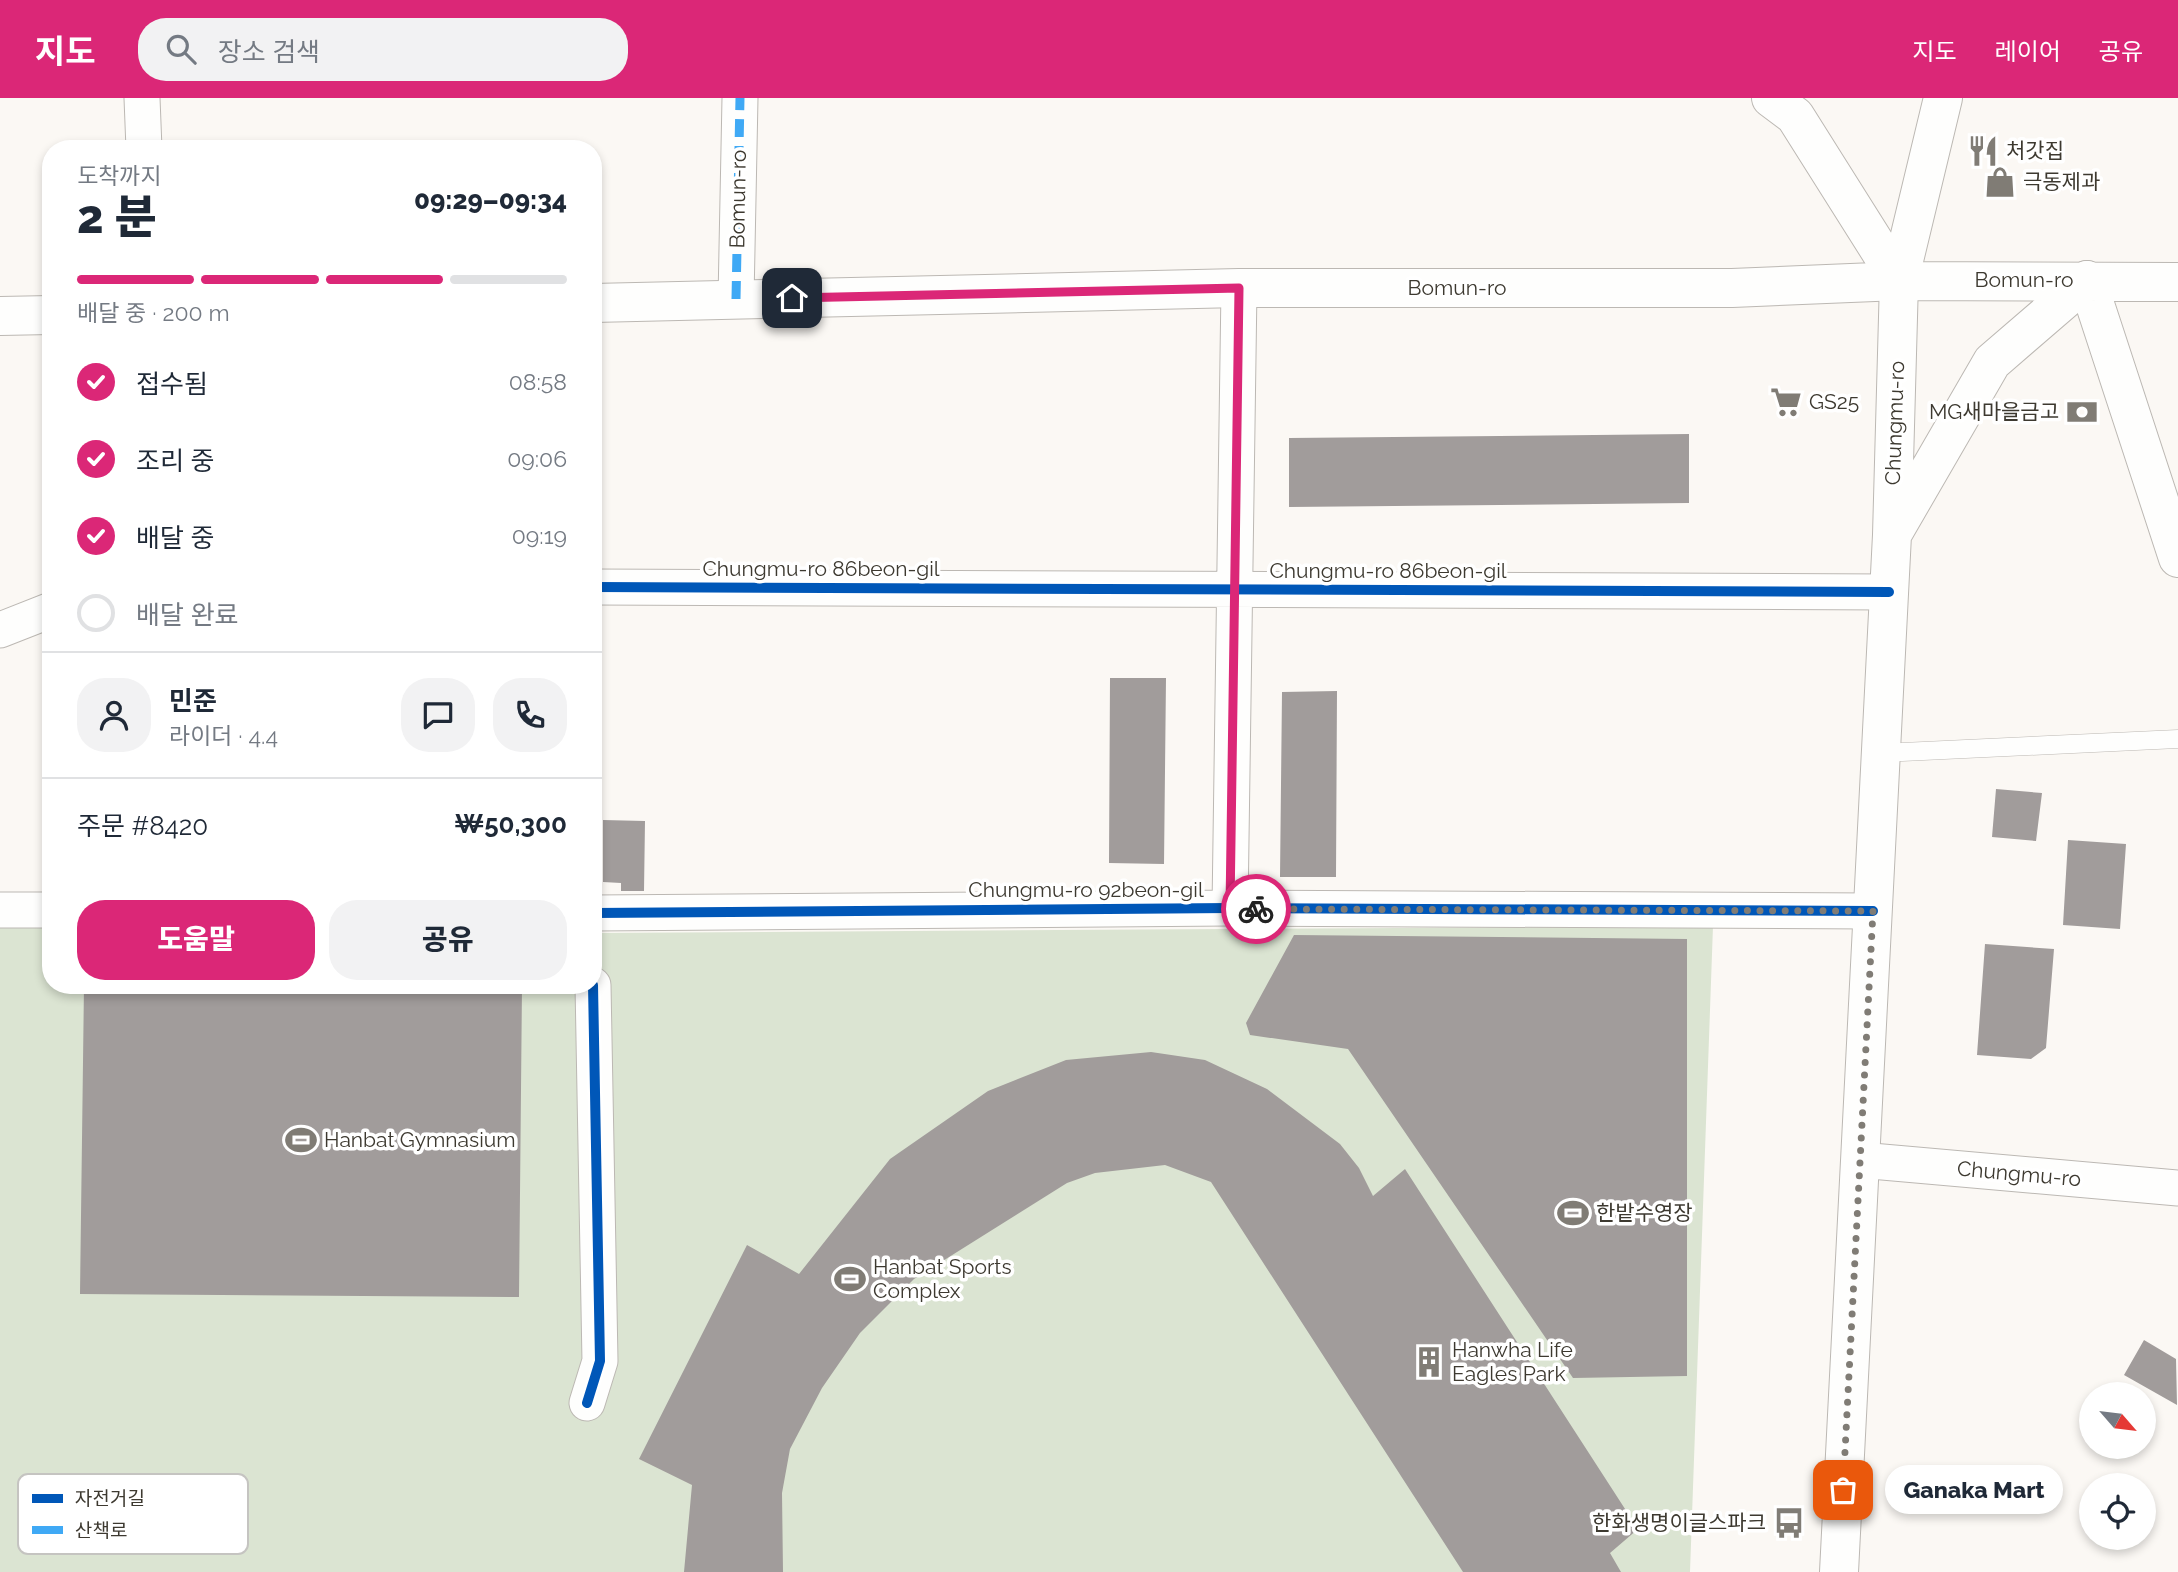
<!DOCTYPE html>
<html lang="ko">
<meta charset="utf-8">
<style>
:root{--surface:#fff;--page:#f2f2f3;--text:#1f2937;--muted:#747a83;--line:#e0e1e3;--accent:#db2777}
body{margin:0;font-family:Raleway,"Noto Sans KR",sans-serif;background:var(--page);color:var(--text);height:100vh;display:flex;flex-direction:column;font-size:26px;white-space:nowrap}
*{box-sizing:border-box;margin:0}
p{font-size:23px;color:var(--muted)}
.icon{flex:none;width:38px;height:38px;fill:none;stroke:currentColor;stroke-width:2;stroke-linecap:round;stroke-linejoin:round}
.map{position:relative;flex:1;overflow:hidden}
.details{position:absolute;left:42px;top:42px;width:560px;height:854px;display:flex;flex-direction:column;background:var(--surface);border-radius:28px;box-shadow:0 4px 10px #0003}
.details>*{flex:none}
.needle{width:46px;rotate:118deg}
.buttons{position:absolute;left:2079px;top:1284px;display:grid;gap:14px}
.buttons a{display:grid;place-items:center;width:77px;height:77px;border-radius:50%;background:var(--surface);box-shadow:0 4px 10px #0003;font-size:35px}
.pin{position:absolute;display:grid;place-items:center;width:60px;height:60px;color:#fff;margin:-30px;border-radius:14px;box-shadow:0 4px 10px #0006}
.courier{position:absolute;display:grid;place-items:center;width:70px;height:70px;margin:-35px;border:5px solid #db2777;border-radius:50%;background:#fff;color:#222;box-shadow:0 2px 9px #0007}
.bubble{position:absolute;height:49px;border-radius:24px;background:var(--surface);box-shadow:0 4px 10px #0003;font-size:23px;font-weight:800;line-height:49px;text-align:center}
.headline em{font-style:normal;font-weight:800}
.headline div{display:flex;flex-direction:column-reverse}
.headline{display:flex;align-items:center;justify-content:space-between;height:119px;padding:0 35px}
h1{font-size:46px;font-weight:800;line-height:52px}
.bar{display:grid;grid-template-columns:repeat(4,1fr);gap:10px 7px;align-content:center;height:84px;padding:0 35px}
.bar i{height:9px;border-radius:5px;background:var(--line)}
.bar .current{background:var(--accent)}
.bar p{grid-column:span 4}
.line{display:flex;align-items:center;gap:18px;padding:0 35px;border-top:2px solid var(--line)}
.line div{flex:1}
.round{display:grid;place-items:center;flex:none;width:74px;height:74px;border-radius:28px;background:var(--page)}
ol{padding:0 35px;list-style:none}
li{display:flex;align-items:center;gap:21px;height:77px}
li p{margin-inline-start:auto}
li .icon{padding:7px;border-radius:50%;background:var(--accent);color:#fff;stroke-width:4}
li:last-child{color:var(--muted)}
li i{width:38px;height:38px;border:4px solid var(--line);border-radius:50%}
.button{display:flex;gap:14px;margin-top:auto;padding:14px 35px}
.button a{flex:1;height:80px;border-radius:28px;background:var(--accent);color:#fff;font-size:28px;font-weight:800;line-height:80px;text-align:center}
.button a+a{background:var(--page);color:var(--text)}
header{display:flex;align-items:center;gap:42px;box-sizing:border-box;height:98px;padding:0 35px;background:var(--accent);color:#fff}
header strong{font-size:33px}
nav{display:flex;gap:38px;margin-inline-start:auto;font-size:24px}
.search{width:490px;height:63px;background:var(--page);display:flex;align-items:center;gap:18px;box-sizing:border-box;padding:0 24px;border-radius:28px;color:var(--muted);font-size:26px}
.map>svg:first-child{display:block}
.green{fill:#dbe4d2}
.building{fill:#a19c9b}
.lines{fill:none;stroke-linecap:round;stroke-linejoin:round}
.service-casing{stroke:#bcb8b3;stroke-width:19}
.minor-casing{stroke:#bcb8b3;stroke-width:37}
.secondary-casing{stroke:#bcb8b3;stroke-width:40}
.primary-casing{stroke:#bcb8b3;stroke-width:40}
.service{stroke:#fefefd;stroke-width:18}
.minor{stroke:#fefefd;stroke-width:35}
.secondary{stroke:#fefefd;stroke-width:38}
.primary{stroke:#fefefd;stroke-width:38}
.quiet{stroke:#3fa9f5;stroke-width:9;stroke-dasharray:18 9;stroke-linecap:butt}
.cycleway-casing{stroke:#fff;stroke-width:15}
.cycleway{stroke:#0057b8;stroke-width:10}
.done{stroke:#807c75;stroke-width:7;stroke-dasharray:0 12.6}
.route{stroke:#db2777;stroke-width:9}
.labels{text-anchor:middle;stroke-width:7;stroke-linejoin:round;paint-order:stroke}
.poi-label{font-size:21px;fill:#3d3930;stroke:#fff;text-anchor:start}
.street-label{font-size:21px;fill:#3d3930;stroke:#fff}
.key{fill:#fff;stroke:#c5c4c1;stroke-width:2}
.key-label{font-size:19px;fill:#3d3930}
</style>
<header>
<strong>지도</strong>
<div class="search"><svg class="icon" aria-label="search" viewBox="0 0 24 24"><circle cx="10" cy="10" r="6"/><path d="M15 15l6 6"/></svg>장소 검색</div>
<nav><a>지도</a><a>레이어</a><a>공유</a></nav>
</header>
<div class="map">
<svg width="2178" height="1474" viewBox="0 0 2178 1474">
<rect width="100%" height="100%" fill="#fbf8f4"/>
<path class="green" d="M0,827L51,828V887H593V835L1713,828L1690,1474H0Z"/>
<path class="building" d="M1689,336V405L1289,409V340Z
M1110,580H1166L1164,766L1109,765Z
M1337,593L1336,779H1280L1282,594Z
M1996,691L2042,695L2036,743L1992,739Z
M603,722L645,723L644,793H621V785L603,784Z
M2068,742L2126,746L2120,831L2063,827Z
M1294,837L1687,841V1278L1573,1280L1348,951L1250,937L1246,925Z
M1985,846L2054,851L2046,950L2031,961L1977,957Z
M84,887L522,888L519,1199L80,1196Z
M1151,954L1205,962L1267,991L1340,1046L1359,1070L1373,1098L1405,1071L1638,1431L1610,1455L1621,1474H1463L1211,1084L1165,1067L1095,1075L1067,1085L914,1181L860,1235L822,1290L790,1351L782,1395L783,1474H684L692,1387L639,1361L747,1147L799,1176L890,1061L988,993L1066,962Z
M2144,1242L2176,1261L2177,1307L2124,1277Z"/>
<g class="lines">
<defs>
<path id="service" d="M1881,655L2178,641"/>
<path id="minor" d="M142,0L144,51
M736,201L740,0
M593,489L1889,494
M0,532L51,512
M1230,810L1239,190
M0,812H51
M593,815L1230,810L1873,813
M1860,1062L2178,1090
M587,1305L600,1263L593,887"/>
<path id="secondary" d="M1771,0L1795,18L1899,183
M2087,182L2178,460
M593,205L1239,190H1732L1899,183L2178,184
M0,218L51,217"/>
<path id="primary" d="M1893,435L1992,264L2087,182
M1839,1474L1892,437L1899,183L1943,0"/>
</defs>
<use href="#service" class="service-casing"/>
<use href="#minor" class="minor-casing"/>
<use href="#secondary" class="secondary-casing"/>
<use href="#primary" class="primary-casing"/>
<use href="#service" class="service"/>
<use href="#minor" class="minor"/>
<use href="#secondary" class="secondary"/>
<use href="#primary" class="primary"/>
<path class="quiet" d="M736,201L740,0"/>
<defs>
<path id="cycleway" d="M593,489L1889,494
M593,815L1230,810L1873,813
M587,1305L600,1263L593,887"/>
</defs>
<use href="#cycleway" class="cycleway-casing"/>
<use href="#cycleway" class="cycleway"/>
</g>
<g class="lines">
<path class="done" d="M1256,811L1873,813L1843,1392"/>
<path class="route" d="M792,200L1239,190L1230,810L1256,811"/>
</g>
<defs>
<symbol id="restaurant-bare" viewBox="-9 -9 18 18"><path d="M-5-6h1v4h1v-4h1v4h1v-4h1v5L-1.5 .5V6h-2V.5L-5-1ZM5-6V6H3V1.5H1.5Q1.5-4 5-6Z" fill="#807c75" stroke="#fff" stroke-width="2.5" paint-order="stroke"/></symbol>
<symbol id="shop-bare" viewBox="-9 -9 18 18"><path d="M-5-2.5h2.3a2.7 3.5 0 0 1 5.4 0H5L5.5 6h-11ZM-1.5-2.5h3a1.5 2.3 0 0 0-3 0Z" fill="#807c75" stroke="#fff" stroke-width="2.5" paint-order="stroke"/></symbol>
<symbol id="supermarket-bare" viewBox="-9 -9 18 18"><path d="M-6-5.5h2.5l.6 2H6L4.5 2H-2.5L-4.4-4H-6ZM-1.5 3.2a1.3 1.3 0 1 0 .1 0ZM3 3.2a1.3 1.3 0 1 0 .1 0Z" fill="#807c75" stroke="#fff" stroke-width="2.5" paint-order="stroke"/></symbol>
<symbol id="bank-bare" viewBox="-9 -9 18 18"><path d="M-6-4H6V4H-6ZM0-2.3a2.3 2.3 0 1 0 0 4.6a2.3 2.3 0 1 0 0-4.6Z" fill="#807c75" stroke="#fff" stroke-width="2.5" paint-order="stroke"/></symbol>
<symbol id="stadium-bare" viewBox="-9 -9 18 18"><path d="M0-5a6.5 5 0 1 0 0 10a6.5 5 0 1 0 0-10ZM-3.5-1.8h7v3.6h-7Z" fill="#807c75" stroke="#fff" stroke-width="2.5" paint-order="stroke"/></symbol>
<symbol id="building-bare" viewBox="-9 -9 18 18"><path d="M-4-6H4V6H1V3H-1V6H-4ZM-2.5-4.3h1.7v1.8h-1.7ZM.8-4.3h1.7v1.8H.8ZM-2.5-1h1.7V.8h-1.7ZM.8-1h1.7V.8H.8Z" fill="#807c75" stroke="#fff" stroke-width="2.5" paint-order="stroke"/></symbol>
<symbol id="bus-bare" viewBox="-9 -9 18 18"><path d="M-5-6H5V4H4V6H2V4H-2V6H-4V4H-5ZM-3.5-4V0h7V-4ZM-3.5 1.2v1.5H-2V1.2ZM2 1.2v1.5H3.5V1.2Z" fill="#807c75" stroke="#fff" stroke-width="2.5" paint-order="stroke"/></symbol>
</defs>
<g fill-rule="evenodd">
<use href="#restaurant-bare" x="1961" y="31" width="44" height="44"/>
<use href="#shop-bare" x="1978" y="62" width="44" height="44"/>
<use href="#supermarket-bare" x="1764" y="282" width="44" height="44"/>
<use href="#bank-bare" x="2060" y="292" width="44" height="44"/>
<use href="#stadium-bare" x="279" y="1020" width="44" height="44"/>
<use href="#stadium-bare" x="1551" y="1093" width="44" height="44"/>
<use href="#stadium-bare" x="828" y="1159" width="44" height="44"/>
<use href="#building-bare" x="1407" y="1242" width="44" height="44"/>
<use href="#bus-bare" x="1767" y="1403" width="44" height="44"/>
</g>
<g class="labels">
<g class="poi-label">
<text x="2006" y="60">처갓집</text>
<text x="2023" y="91">극동제과</text>
<text x="1809" y="311">GS25</text>
<text x="2059" y="321" text-anchor="end">MG새마을금고</text>
<text x="324" y="1049">Hanbat Gymnasium</text>
<text x="1596" y="1122">한밭수영장</text>
<text x="873" y="1176">Hanbat Sports<tspan x="873" dy="24">Complex</tspan></text>
<text x="1452" y="1259">Hanwha Life<tspan x="1452" dy="24">Eagles Park</tspan></text>
<text x="1766" y="1432" text-anchor="end">한화생명이글스파크</text>
</g>
<g class="street-label">
<text transform="translate(738 101) rotate(-89)" y="7">Bomun-ro</text>
<text x="2024" y="189">Bomun-ro</text>
<text x="1457" y="197">Bomun-ro</text>
<text transform="translate(1895 325) rotate(-88)" y="7">Chungmu-ro</text>
<text x="821" y="478">Chungmu-ro 86beon-gil</text>
<text x="1388" y="480">Chungmu-ro 86beon-gil</text>
<text x="1086" y="799">Chungmu-ro 92beon-gil</text>
<text transform="translate(2019 1076) rotate(5)" y="7">Chungmu-ro</text>
</g>
</g>
<rect x="18" y="1376" width="230" height="80" rx="10" class="key"/>
<rect x="32" y="1396" width="31" height="9" fill="#0057b8"/>
<rect x="32" y="1428" width="31" height="8" fill="#3fa9f5"/>
<g class="key-label">
<text x="75" y="1407">자전거길</text>
<text x="75" y="1439">산책로</text>
</g>
</svg>
<div class="buttons">
<a><svg class="needle" viewBox="-14 -14 28 28"><path d="M0-13l5 13h-10z" fill="#e53935"/><path d="M0 13l5-13h-10z" fill="#747a83"/></svg></a>
<a><svg class="icon" aria-label="locate" viewBox="0 0 24 24"><circle cx="12" cy="12" r="6"/><path d="M12 2v4M12 18v4M2 12h4M18 12h4"/></svg></a>
</div>
<div class="pin" style="left:1843px;top:1392px;background:#ea580c"><svg class="icon" aria-label="bag" viewBox="0 0 24 24"><path d="M5 8h14l-1 12H6zM9 8a3 3 0 0 1 6 0"/></svg></div>
<div class="pin" style="left:792px;top:200px;background:#1f2937"><svg class="icon" aria-label="home" viewBox="0 0 24 24"><path d="M3 11l9-7 9 7M6 9v11h12V9"/></svg></div>
<div class="courier" style="left:1256px;top:811px"><svg class="icon" aria-label="bike" viewBox="0 0 24 24"><circle cx="6" cy="16" r="4"/><circle cx="18" cy="16" r="4"/><path d="M6 16l4-8h5l3 8M10 8l3 8H6M13 5h3"/></svg></div>
<div class="bubble" style="left:1885px;top:1367px;width:178px">Ganaka Mart</div>
<section class="details">
<div class="headline"><div><h1>2 분</h1><p>도착까지</p></div><em>09:29–09:34</em></div>
<div class="bar"><i class="current"></i><i class="current"></i><i class="current"></i><i></i><p>배달 중 · 200 m</p></div>
<ol>
<li><svg class="icon" aria-label="check" viewBox="0 0 24 24"><path d="M5 12l5 5 9-10"/></svg>접수됨<p>08:58</p></li>
<li><svg class="icon" aria-label="check" viewBox="0 0 24 24"><path d="M5 12l5 5 9-10"/></svg>조리 중<p>09:06</p></li>
<li><svg class="icon" aria-label="check" viewBox="0 0 24 24"><path d="M5 12l5 5 9-10"/></svg>배달 중<p>09:19</p></li>
<li><i></i>배달 완료</li>
</ol>
<div class="line" style="height:126px"><a class="round"><svg class="icon" aria-label="person" viewBox="0 0 24 24"><circle cx="12" cy="8" r="4"/><path d="M4 21q1-7 8-7t8 7"/></svg></a><div><b>민준</b><p>라이더 · 4.4</p></div><a class="round"><svg class="icon" aria-label="chat" viewBox="0 0 24 24"><path d="M4 5h16v11H9l-5 4z"/></svg></a><a class="round"><svg class="icon" aria-label="phone" viewBox="0 0 24 24"><path d="M5 4h4l2 5-3 2q2 4 5 5l2-3 5 2v4C11 20 4 13 5 4z"/></svg></a></div>
<div class="line" style="height:91px"><div>주문 #8420</div><b>₩50,300</b></div>
<div class="button"><a>도움말</a><a>공유</a></div>
</section>
</div>
